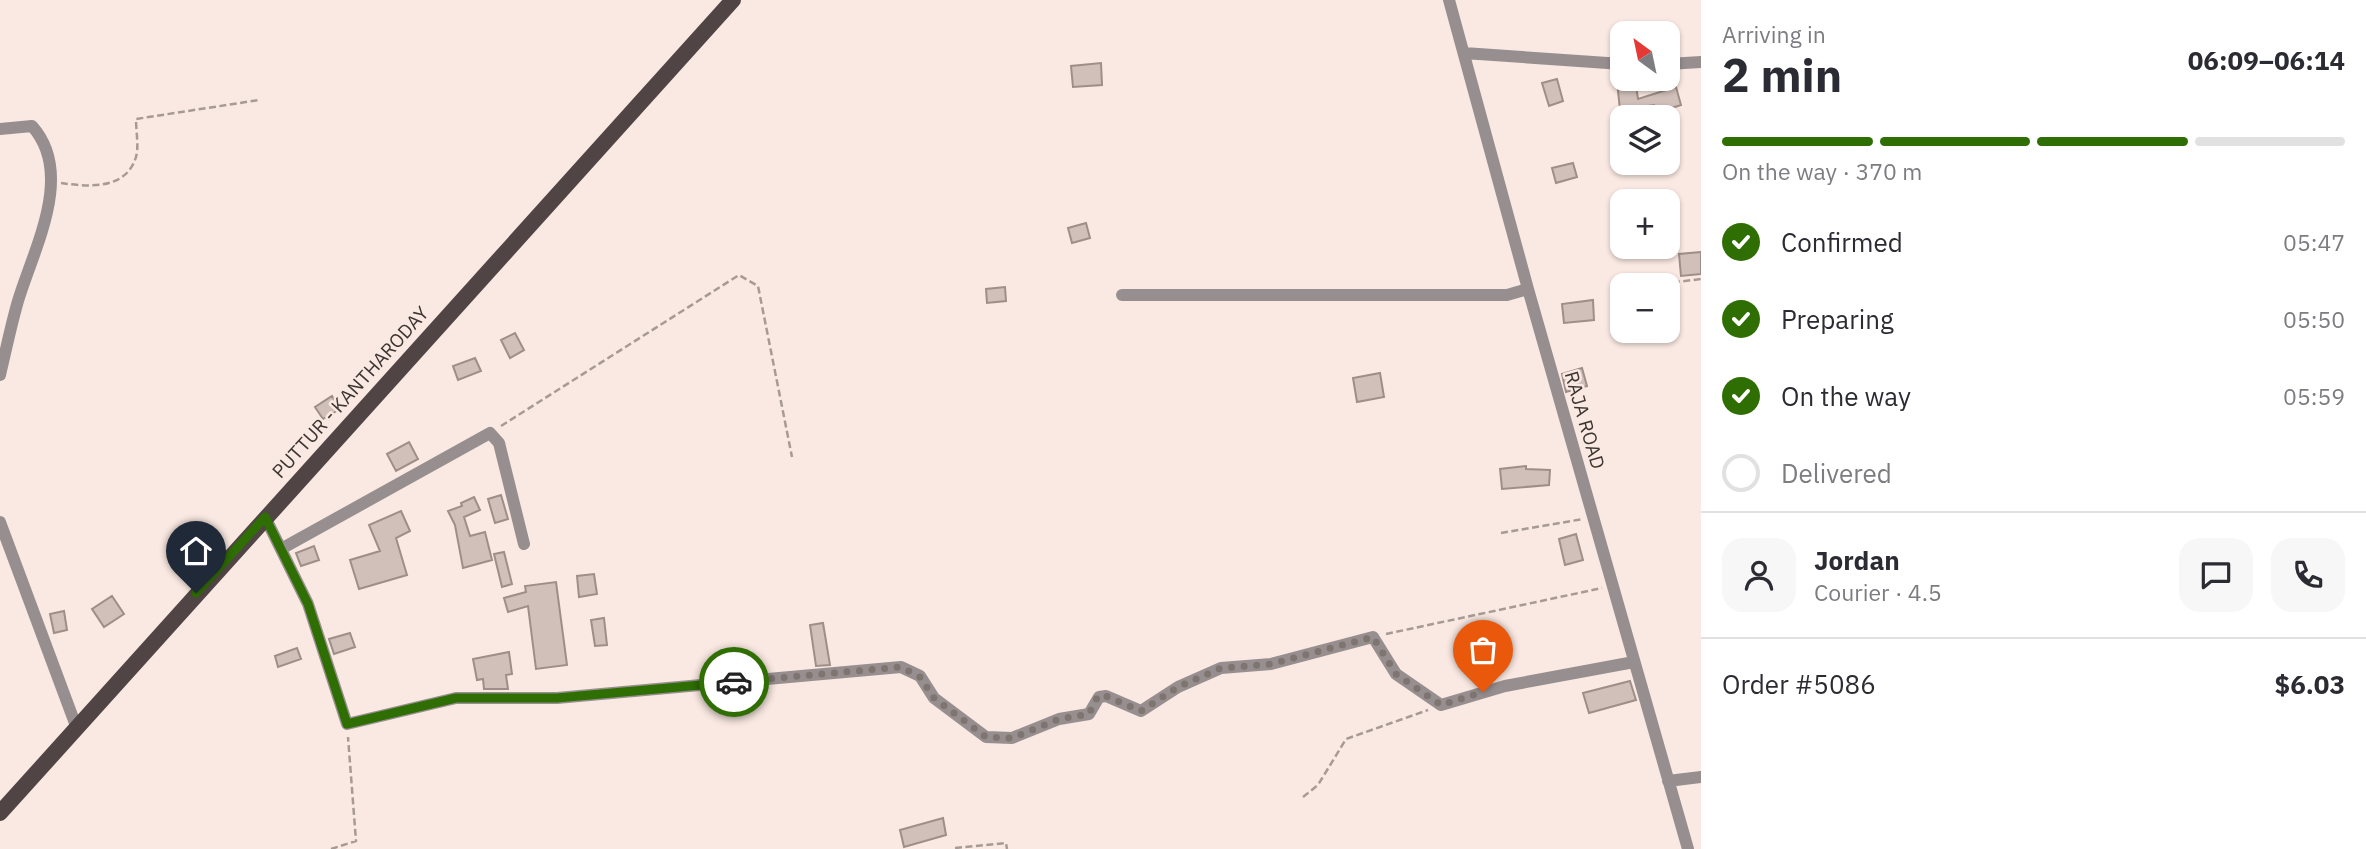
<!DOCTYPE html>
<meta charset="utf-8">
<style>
:root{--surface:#fff;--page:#f7f7f7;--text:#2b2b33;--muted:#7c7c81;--line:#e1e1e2;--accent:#2e6e02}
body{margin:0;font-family:"IBM Plex Sans",sans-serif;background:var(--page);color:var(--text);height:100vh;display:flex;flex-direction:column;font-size:26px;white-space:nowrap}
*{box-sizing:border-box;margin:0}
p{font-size:23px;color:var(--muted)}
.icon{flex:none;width:38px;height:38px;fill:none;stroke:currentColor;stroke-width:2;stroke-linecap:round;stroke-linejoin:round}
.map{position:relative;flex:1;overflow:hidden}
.sheet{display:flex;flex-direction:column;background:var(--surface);width:665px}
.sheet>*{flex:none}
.needle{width:46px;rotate:327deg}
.fabs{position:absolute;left:1610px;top:21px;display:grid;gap:14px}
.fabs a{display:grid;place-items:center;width:70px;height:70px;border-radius:14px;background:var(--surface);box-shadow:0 2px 5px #0004;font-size:35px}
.pin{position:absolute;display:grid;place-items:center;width:60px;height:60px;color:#fff;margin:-72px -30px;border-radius:50% 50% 50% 0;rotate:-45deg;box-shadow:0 0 7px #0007}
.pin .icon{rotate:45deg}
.courier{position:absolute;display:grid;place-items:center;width:70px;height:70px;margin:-35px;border:5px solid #2e6e02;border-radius:50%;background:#fff;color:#222;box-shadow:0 2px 9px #0007}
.summary em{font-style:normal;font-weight:800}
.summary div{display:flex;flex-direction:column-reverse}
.summary{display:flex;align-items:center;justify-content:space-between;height:119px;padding:0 21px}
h1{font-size:46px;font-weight:800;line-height:52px}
.bar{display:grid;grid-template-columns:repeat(4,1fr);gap:10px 7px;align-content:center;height:84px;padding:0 21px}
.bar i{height:9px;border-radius:5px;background:var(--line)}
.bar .current{background:var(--accent)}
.bar p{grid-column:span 4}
.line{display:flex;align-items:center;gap:18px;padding:0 21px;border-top:2px solid var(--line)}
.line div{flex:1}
.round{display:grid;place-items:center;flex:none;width:74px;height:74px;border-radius:21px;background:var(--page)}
ol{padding:0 21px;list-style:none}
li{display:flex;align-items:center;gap:21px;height:77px}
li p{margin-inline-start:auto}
li .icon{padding:7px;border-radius:50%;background:var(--accent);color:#fff;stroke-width:4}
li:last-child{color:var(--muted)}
li i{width:38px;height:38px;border:4px solid var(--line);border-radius:50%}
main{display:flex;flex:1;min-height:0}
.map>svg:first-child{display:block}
.building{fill:#d1c0b9;stroke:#9e8e88;stroke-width:2}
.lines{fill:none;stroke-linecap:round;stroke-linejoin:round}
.path{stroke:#a79a95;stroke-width:2.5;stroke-dasharray:7 3.5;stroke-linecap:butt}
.minor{stroke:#978f8f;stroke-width:12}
.major{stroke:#514445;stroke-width:16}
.done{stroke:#7e7470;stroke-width:7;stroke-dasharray:0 12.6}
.route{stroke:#2e6e02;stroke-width:9}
.labels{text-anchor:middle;stroke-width:5;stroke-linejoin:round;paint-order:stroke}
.street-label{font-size:19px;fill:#3c3532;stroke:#fae9e2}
</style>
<main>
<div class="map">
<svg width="1701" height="849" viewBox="0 0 1701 849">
<rect width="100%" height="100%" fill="#fae9e2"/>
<path class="building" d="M1101,63L1102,85L1073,87L1071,66Z
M1557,79L1563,101L1549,106L1542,83Z
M1635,79L1638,99L1676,87L1681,105L1656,113L1654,105L1620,110L1617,81Z
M1573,163L1577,177L1556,183L1552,168Z
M1086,223L1090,238L1072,243L1068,228Z
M1701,252V274L1681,276L1679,254Z
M1005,287L1006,301L987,303L986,289Z
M1593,300L1594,320L1564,323L1562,304Z
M515,333L524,350L510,358L501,340Z
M475,358L481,371L458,380L453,366Z
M1582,368L1587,386L1566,392L1562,374Z
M1380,373L1384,397L1357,402L1353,378Z
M332,396L340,409L323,419L315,407Z
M409,442L418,459L396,471L387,454Z
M1526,466V469L1550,470L1549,485L1502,489L1500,469Z
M501,495L508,519L495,523L488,499Z
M474,497L480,510L464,517L470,536L485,532L492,560L463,568L455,525L448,511L462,506L461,503Z
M401,511L410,531L396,538L407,575L359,589L350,560L380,551L369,525Z
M1576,534L1583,560L1565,565L1559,539Z
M314,546L319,560L301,566L296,553Z
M504,552L512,584L502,587L494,554Z
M594,574L597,594L579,597L577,576Z
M556,582L567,665L536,669L528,606L508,612L504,598L526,592L525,586Z
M112,596L124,614L104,627L92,609Z
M64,611L67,630L54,633L50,614Z
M604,618L607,645L595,646L591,620Z
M823,623L830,665L816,666L810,625Z
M350,633L355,647L334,654L329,639Z
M297,648L301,659L278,667L275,656Z
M509,652L512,674L506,675L508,689H484L483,679L477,680L473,659Z
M1630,681L1636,700L1589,713L1583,693Z
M943,818L946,835L904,847L900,830Z"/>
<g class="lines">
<path class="path" d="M61,183C89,187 126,190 136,157C139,147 136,131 136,119L259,100
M1652,285L1701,279
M501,426L739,275L758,286L792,457
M1501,533L1583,519
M1386,634L1602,588
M1303,797L1318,785L1346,739L1428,710
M955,848L1006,843L1007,849
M331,849L356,841L348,737"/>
<path class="minor" d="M1449,0L1528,289L1688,849
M1464,53L1622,64
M1668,64L1701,62
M0,129L32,126C75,174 34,248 18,301C11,325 6,350 0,375
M1122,295H1507L1528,289
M265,517L308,604L347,724L456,698H557L901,667L920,676L934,698L986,737L1012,738L1059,719L1089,714L1099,697L1106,696L1141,711L1178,687L1221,668L1271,664L1373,637L1396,674L1441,705L1505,686L1634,662
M0,522L76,726
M281,549L490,433L499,443L524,544
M1668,781L1701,777"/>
<path class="major" d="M0,813L733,0"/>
</g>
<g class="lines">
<path class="done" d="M734,682L901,667L920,677L934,698L986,737L1012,738L1059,719L1089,714L1098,696H1106L1141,711L1178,687L1221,668L1271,664L1373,637L1396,674L1441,705L1483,692"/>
<path class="route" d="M196,593L265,517L308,604L347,724L456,698H557L734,682"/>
</g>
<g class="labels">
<g class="street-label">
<text transform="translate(350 392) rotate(-48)" y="7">PUTTUR - KANTHARODAY</text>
<text transform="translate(1585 420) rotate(74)" y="7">RAJA ROAD</text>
</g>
</g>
</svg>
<div class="fabs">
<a><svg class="needle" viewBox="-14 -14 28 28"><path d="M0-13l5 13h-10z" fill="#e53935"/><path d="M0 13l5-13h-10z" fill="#7c7c81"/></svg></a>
<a><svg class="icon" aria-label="layers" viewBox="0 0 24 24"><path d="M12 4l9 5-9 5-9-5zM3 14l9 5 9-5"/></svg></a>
<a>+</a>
<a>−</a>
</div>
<div class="pin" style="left:1483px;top:692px;background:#ea580c"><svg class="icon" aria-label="bag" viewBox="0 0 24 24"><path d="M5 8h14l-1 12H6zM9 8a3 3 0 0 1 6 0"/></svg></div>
<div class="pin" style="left:196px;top:593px;background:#1f2937"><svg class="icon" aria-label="home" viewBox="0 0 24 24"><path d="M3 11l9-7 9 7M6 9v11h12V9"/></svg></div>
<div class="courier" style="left:734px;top:682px"><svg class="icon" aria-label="car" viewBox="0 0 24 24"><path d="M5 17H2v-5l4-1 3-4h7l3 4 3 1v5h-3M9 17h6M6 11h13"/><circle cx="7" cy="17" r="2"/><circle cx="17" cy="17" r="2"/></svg></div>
</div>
<section class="sheet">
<div class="summary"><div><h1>2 min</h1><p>Arriving in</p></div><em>06:09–06:14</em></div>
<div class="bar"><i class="current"></i><i class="current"></i><i class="current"></i><i></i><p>On the way · 370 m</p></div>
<ol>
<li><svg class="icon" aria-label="check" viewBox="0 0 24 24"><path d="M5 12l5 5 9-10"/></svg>Confirmed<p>05:47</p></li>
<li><svg class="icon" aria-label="check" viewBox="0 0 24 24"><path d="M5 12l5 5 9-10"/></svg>Preparing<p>05:50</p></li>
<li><svg class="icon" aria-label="check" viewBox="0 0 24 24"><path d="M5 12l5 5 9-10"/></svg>On the way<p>05:59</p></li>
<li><i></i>Delivered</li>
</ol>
<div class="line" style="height:126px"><a class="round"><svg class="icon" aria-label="person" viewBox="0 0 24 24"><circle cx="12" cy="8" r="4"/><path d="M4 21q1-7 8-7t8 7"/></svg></a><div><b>Jordan</b><p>Courier · 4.5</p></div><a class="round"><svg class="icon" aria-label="chat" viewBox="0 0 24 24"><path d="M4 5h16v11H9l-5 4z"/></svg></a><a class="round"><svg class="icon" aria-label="phone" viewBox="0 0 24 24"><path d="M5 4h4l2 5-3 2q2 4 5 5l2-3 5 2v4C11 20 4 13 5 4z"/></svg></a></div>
<div class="line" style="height:91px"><div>Order #5086</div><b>$6.03</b></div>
</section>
</main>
